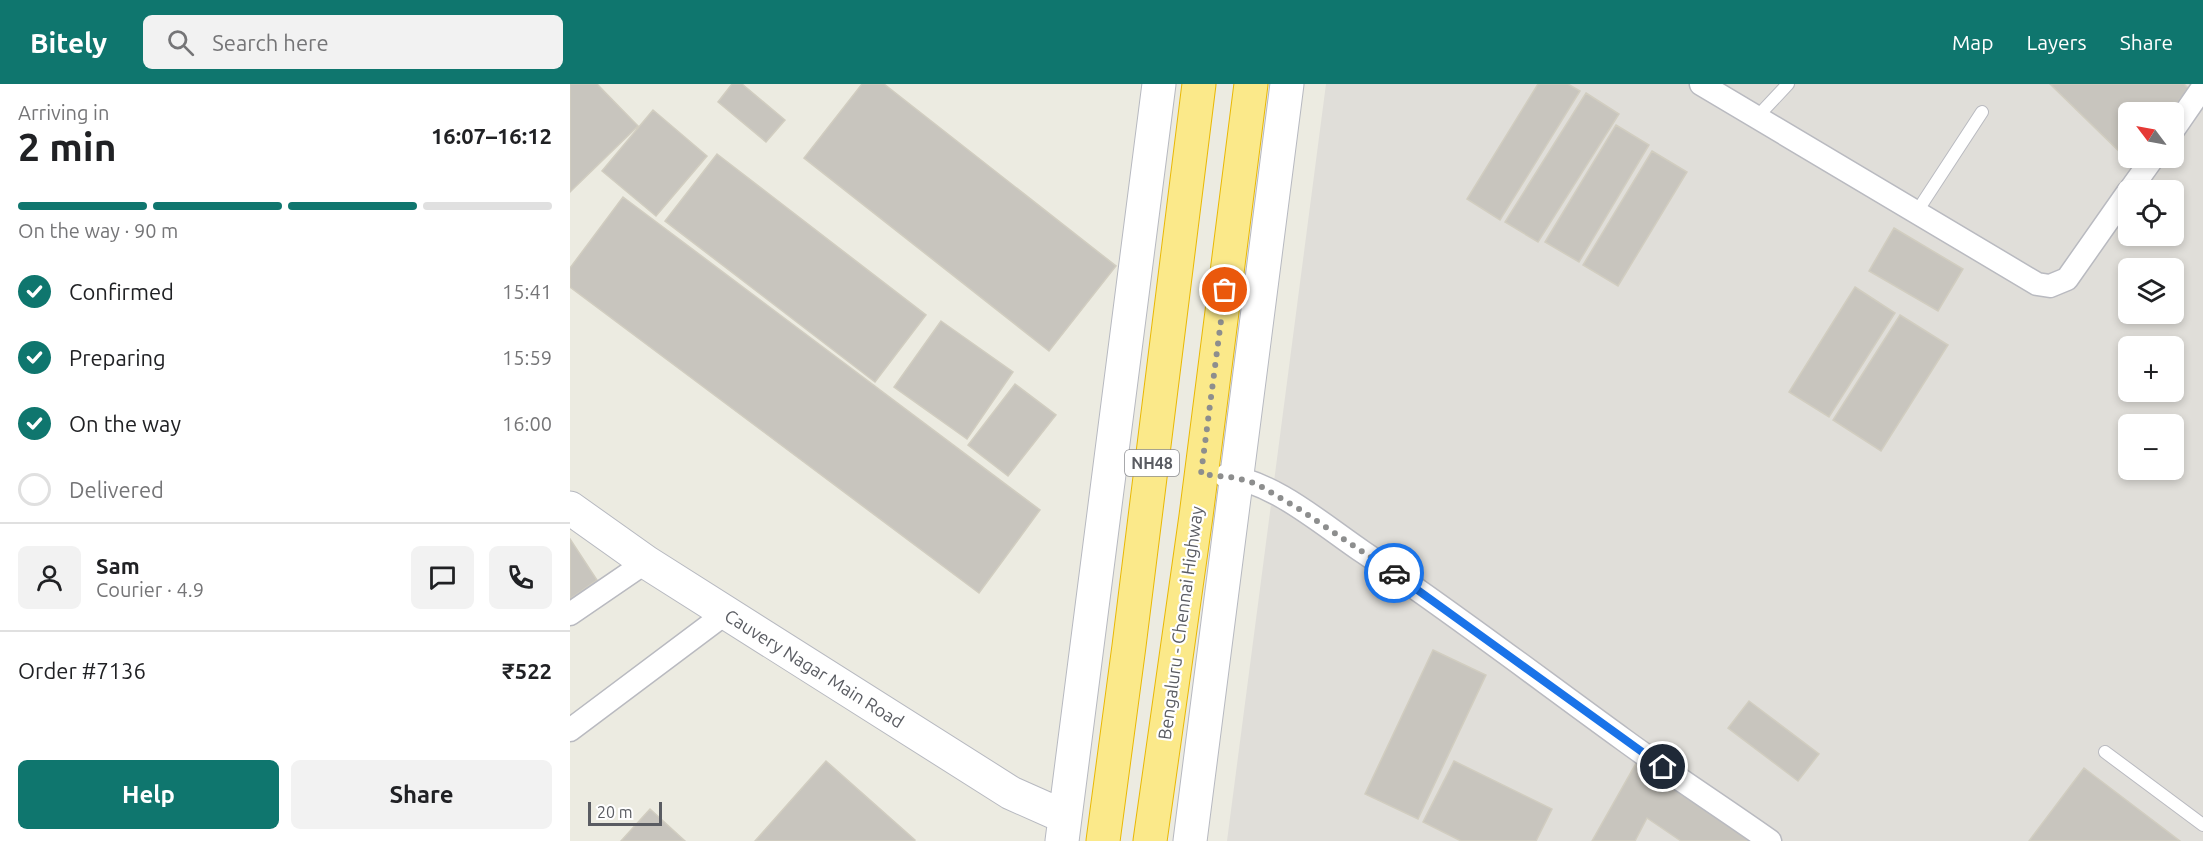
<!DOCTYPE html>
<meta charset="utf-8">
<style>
:root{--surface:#fff;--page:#f2f2f2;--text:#202124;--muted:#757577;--line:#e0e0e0;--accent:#0f766e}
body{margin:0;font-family:Ubuntu,sans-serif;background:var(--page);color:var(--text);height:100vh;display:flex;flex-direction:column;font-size:22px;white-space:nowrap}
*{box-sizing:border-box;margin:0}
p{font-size:20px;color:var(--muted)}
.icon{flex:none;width:33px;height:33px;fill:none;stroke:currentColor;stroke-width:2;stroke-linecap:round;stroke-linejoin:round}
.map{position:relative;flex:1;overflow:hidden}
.details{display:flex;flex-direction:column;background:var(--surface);width:570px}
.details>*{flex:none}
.needle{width:39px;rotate:302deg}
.buttons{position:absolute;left:1548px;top:18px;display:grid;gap:12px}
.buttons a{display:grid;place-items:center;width:66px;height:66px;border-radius:9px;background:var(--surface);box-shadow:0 3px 9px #0003;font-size:30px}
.scale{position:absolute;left:18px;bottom:15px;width:74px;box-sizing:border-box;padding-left:6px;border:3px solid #5a5c62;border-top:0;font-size:16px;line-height:21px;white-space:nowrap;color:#5a5c62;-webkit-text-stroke:4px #fff;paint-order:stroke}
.pin{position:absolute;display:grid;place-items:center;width:51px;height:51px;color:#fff;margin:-26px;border:3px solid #fff;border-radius:50%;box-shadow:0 2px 6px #0007}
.courier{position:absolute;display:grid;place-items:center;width:60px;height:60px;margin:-30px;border:4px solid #1a73e8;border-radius:50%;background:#fff;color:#222;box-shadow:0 2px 8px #0007}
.headline em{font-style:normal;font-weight:600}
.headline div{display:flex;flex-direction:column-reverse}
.headline{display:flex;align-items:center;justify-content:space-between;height:102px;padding:0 18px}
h1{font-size:39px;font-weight:600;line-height:45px}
.bar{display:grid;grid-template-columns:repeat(4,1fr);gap:9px 6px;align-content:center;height:72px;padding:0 18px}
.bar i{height:8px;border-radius:4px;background:var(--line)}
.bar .active{background:var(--accent)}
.bar p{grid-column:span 4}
.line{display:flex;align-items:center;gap:15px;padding:0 18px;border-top:2px solid var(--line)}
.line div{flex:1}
.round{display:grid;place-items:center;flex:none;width:63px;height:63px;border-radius:9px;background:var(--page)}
ol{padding:0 18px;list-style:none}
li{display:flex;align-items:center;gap:18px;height:66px}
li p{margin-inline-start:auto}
li .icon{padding:6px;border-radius:50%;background:var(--accent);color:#fff;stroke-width:4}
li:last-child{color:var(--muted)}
li i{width:33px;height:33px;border:3px solid var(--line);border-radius:50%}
.cta{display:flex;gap:12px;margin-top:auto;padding:12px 18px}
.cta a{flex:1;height:69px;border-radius:9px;background:var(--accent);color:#fff;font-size:24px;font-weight:600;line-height:69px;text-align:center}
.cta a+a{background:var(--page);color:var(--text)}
header{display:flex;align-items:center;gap:36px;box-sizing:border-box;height:84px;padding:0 30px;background:var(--accent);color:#fff}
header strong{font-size:28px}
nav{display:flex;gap:33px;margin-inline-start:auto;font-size:21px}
.search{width:420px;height:54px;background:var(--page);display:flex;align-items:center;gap:15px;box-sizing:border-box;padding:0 21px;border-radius:9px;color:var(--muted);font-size:22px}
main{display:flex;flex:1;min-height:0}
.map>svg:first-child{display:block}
.industrial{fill:#e0ded9;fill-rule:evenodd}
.building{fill:#c8c5be;stroke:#d1cdc0;stroke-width:1.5}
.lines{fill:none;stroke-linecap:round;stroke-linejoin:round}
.lane-casing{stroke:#b9bac0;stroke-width:14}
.street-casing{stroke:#b9bac0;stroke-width:25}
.secondary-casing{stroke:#b7b9c0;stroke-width:35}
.highway-casing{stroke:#e9b804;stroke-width:35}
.lane{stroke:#fff;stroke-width:12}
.street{stroke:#fff;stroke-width:22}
.secondary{stroke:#fff;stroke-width:33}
.highway{stroke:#fbe98a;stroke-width:33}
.done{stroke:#8d8e8e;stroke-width:6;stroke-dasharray:0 10.8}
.route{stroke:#1a73e8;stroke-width:8}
.labels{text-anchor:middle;stroke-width:4.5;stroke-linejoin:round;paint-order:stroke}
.shield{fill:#fff;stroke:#8c8d91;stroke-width:1.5}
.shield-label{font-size:16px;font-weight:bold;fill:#5a5c62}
.street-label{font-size:18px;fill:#5a5c62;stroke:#fff}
</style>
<header>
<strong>Bitely</strong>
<div class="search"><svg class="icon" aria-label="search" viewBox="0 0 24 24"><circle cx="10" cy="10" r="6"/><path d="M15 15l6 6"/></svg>Search here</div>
<nav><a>Map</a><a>Layers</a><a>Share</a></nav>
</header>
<main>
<section class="details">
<div class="headline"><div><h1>2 min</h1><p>Arriving in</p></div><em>16:07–16:12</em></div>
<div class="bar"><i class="active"></i><i class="active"></i><i class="active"></i><i></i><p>On the way · 90 m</p></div>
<ol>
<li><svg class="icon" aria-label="check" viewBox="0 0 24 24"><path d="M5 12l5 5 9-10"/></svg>Confirmed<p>15:41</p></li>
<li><svg class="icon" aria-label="check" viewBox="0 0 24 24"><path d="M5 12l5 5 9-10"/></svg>Preparing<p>15:59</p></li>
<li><svg class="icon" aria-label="check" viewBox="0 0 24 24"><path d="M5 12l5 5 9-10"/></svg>On the way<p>16:00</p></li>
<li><i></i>Delivered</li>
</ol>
<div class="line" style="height:108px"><a class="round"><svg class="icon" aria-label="person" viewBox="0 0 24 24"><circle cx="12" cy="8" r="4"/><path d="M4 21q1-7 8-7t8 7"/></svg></a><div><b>Sam</b><p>Courier · 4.9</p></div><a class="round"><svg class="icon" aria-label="chat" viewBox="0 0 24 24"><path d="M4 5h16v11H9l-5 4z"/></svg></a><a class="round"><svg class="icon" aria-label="phone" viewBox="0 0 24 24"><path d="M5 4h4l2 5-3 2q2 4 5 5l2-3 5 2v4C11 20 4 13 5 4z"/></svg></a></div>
<div class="line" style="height:78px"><div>Order #7136</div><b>₹522</b></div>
<div class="cta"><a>Help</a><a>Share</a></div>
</section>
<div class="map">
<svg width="1633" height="757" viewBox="0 0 1633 757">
<rect width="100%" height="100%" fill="#ecebe1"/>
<path class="industrial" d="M756,0H1633V757H657ZM1558,28H1604V74H1558ZM1558,106H1604V152H1558ZM1558,184H1604V230H1558ZM1558,262H1604V308H1558ZM1558,340H1604V386H1558Z"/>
<path class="building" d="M0,0H27L68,42L0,108Z
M162,0H172L215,36L196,58L148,18Z
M292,0H314L546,182L479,267L234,74Z
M968,0H998L1010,7L930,136L897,115Z
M1480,0H1614L1620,6L1598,28H1558V69L1555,73Z
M1016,9L1049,30L968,158L935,138Z
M83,26L137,72L86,132L32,87Z
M1046,41L1079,61L1009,178L975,158Z
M1082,67L1117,88L1048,202L1013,181Z
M147,70L356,231L305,298L95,137Z
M53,113L470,426L409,509L0,203V184Z
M1324,144L1393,185L1368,227L1299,187Z
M1285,203L1325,229L1259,333L1219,308Z
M1330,231L1378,261L1311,367L1263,336Z
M371,237L443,288L397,355L324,303Z
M445,300L486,331L438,392L398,361Z
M0,455L27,496L0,515Z
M863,566L916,591L848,735L795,710Z
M1179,617L1249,670L1228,697L1158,644Z
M1069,674L1184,757H1111L1077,734L1065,757H1022Z
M256,677L345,756L344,757H185Z
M884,677L982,725L966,757H891L853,738Z
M1514,684L1610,757H1459Z
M80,725L115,757H51Z"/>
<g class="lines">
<defs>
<path id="lane" d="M1186,34L1218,0
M1346,129L1412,28
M1535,668L1633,741"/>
<path id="street" d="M1131,0L1467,200L1480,202L1497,195L1558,108
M1604,45L1633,3
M1560,106L1583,74
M655,392C703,397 753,441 793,468C882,528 967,593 1054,656C1102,691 1152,723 1200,757
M0,530L76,478
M0,646L156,529"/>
<path id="secondary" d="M0,424L76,478L441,709L495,733
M492,757L589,0
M620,757L717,0"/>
<path id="highway" d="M533,757L559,562L629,0
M580,757L626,432L681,0"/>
</defs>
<use href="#lane" class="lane-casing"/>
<use href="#street" class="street-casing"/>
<use href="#secondary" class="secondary-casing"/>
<use href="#highway" class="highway-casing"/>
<use href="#lane" class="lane"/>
<use href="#street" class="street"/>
<use href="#secondary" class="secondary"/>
<use href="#highway" class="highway"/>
</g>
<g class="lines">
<path class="done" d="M655,206L631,390L667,394L687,400L729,425L824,489"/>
<path class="route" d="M824,489L1093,683"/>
</g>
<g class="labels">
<rect class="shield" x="555" y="366" width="54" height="26" rx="4.5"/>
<g class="shield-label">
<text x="582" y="385">NH48</text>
</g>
<g class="street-label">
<text transform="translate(611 539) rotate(-82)" y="6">Bengaluru - Chennai Highway</text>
<text transform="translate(244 585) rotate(32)" y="6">Cauvery Nagar Main Road</text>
</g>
</g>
</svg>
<div class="buttons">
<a><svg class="needle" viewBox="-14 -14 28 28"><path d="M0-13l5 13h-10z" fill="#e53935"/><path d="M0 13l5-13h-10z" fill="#757577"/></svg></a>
<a><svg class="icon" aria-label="locate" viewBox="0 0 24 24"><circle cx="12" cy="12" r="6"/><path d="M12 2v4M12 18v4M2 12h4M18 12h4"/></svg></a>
<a><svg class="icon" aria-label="layers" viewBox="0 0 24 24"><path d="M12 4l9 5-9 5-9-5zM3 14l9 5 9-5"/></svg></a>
<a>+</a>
<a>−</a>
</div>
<div class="scale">20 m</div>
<div class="pin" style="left:655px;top:206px;background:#ea580c"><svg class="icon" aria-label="bag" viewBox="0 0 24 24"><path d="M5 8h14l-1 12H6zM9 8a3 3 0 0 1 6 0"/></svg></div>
<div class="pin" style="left:1093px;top:683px;background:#1f2937"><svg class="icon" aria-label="home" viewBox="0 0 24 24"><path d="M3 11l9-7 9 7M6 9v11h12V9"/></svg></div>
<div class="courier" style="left:824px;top:489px"><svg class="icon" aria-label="car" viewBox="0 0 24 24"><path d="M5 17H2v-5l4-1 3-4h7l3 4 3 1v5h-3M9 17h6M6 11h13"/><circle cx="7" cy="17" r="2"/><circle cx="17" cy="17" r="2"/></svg></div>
</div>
</main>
